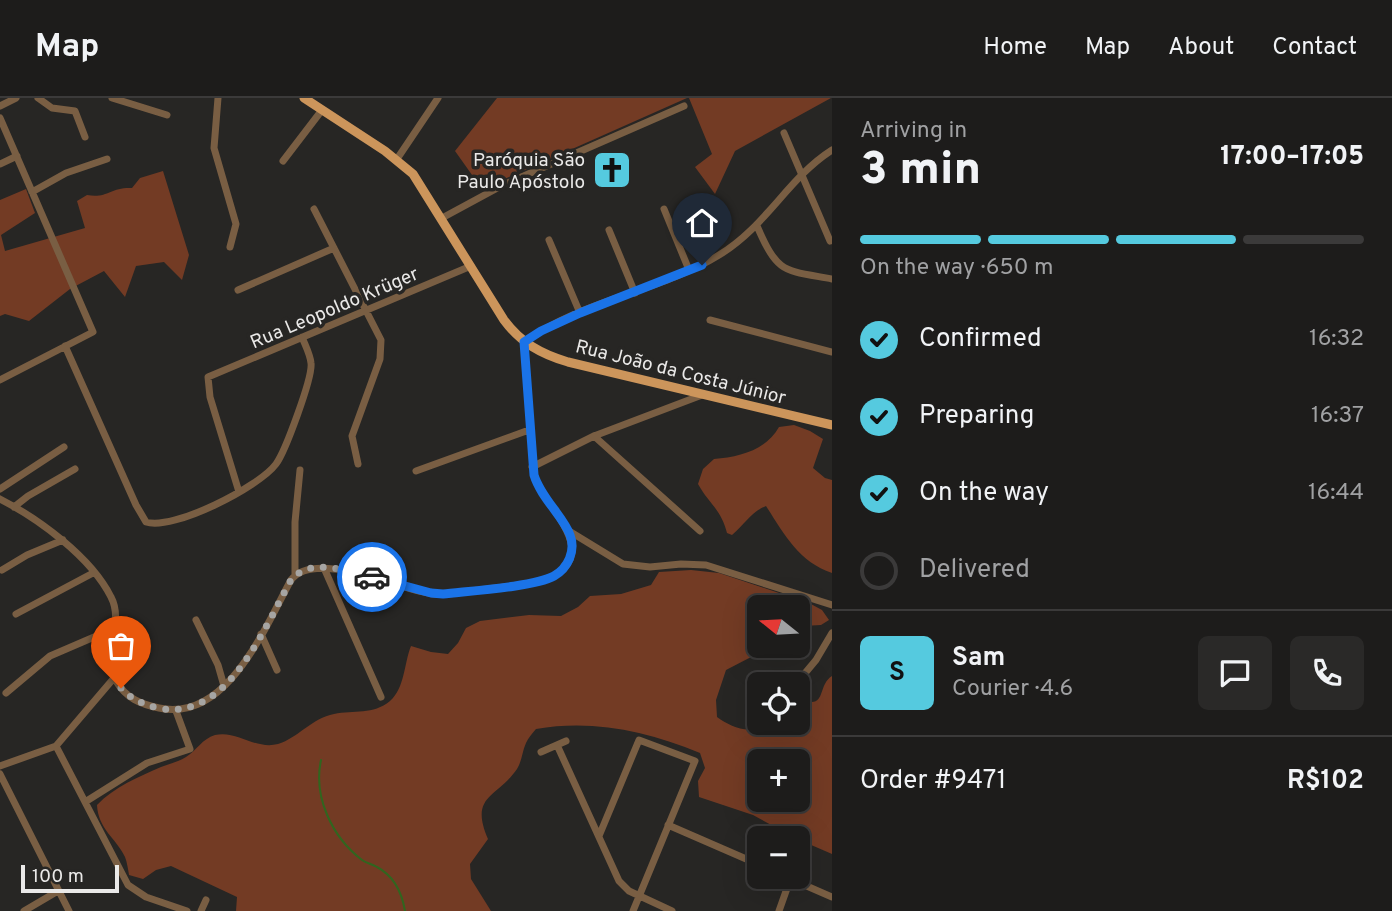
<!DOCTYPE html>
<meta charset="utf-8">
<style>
:root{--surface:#1d1c1b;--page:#2a2928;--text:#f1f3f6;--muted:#a0a1a3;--line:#3b3a3a;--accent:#55cadf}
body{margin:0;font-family:Overpass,sans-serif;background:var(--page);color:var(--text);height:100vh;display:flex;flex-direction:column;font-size:26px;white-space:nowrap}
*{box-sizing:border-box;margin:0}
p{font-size:23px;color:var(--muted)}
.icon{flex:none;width:38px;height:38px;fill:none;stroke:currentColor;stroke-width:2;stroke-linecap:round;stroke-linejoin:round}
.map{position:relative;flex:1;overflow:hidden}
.side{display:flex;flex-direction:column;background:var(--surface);width:560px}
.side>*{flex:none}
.needle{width:46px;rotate:288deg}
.tools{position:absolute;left:747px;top:497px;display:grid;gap:14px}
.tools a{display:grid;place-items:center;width:63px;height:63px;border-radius:10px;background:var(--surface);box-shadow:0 7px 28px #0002,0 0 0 2px var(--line);font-size:35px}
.scale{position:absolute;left:21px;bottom:18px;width:98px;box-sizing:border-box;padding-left:7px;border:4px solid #eae9e8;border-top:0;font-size:19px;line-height:24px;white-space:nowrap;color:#eae9e8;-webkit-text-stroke:5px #272624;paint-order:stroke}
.pin{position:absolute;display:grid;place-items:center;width:60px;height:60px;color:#fff;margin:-72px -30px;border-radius:50% 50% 50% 0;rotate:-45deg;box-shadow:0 0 7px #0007}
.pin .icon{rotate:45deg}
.courier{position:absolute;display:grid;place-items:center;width:70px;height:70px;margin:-35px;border:5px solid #1a73e8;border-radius:50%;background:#fff;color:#222;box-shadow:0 2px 9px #0007}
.summary em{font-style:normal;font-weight:800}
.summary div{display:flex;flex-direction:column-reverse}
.summary{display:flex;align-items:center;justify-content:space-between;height:119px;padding:0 28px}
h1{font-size:46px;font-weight:800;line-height:52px}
.bar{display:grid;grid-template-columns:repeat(4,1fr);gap:10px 7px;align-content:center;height:84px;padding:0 28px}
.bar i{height:9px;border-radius:5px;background:var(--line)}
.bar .active{background:var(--accent)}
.bar p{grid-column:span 4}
.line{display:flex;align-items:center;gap:18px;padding:0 28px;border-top:2px solid var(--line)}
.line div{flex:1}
.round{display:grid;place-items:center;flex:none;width:74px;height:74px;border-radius:10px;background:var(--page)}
ol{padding:0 28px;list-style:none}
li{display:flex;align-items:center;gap:21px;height:77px}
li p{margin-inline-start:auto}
li .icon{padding:7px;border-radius:50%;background:var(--accent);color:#111;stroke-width:4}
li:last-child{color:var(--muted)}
li i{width:38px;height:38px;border:4px solid var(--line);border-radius:50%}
header{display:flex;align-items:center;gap:42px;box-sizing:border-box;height:98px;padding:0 35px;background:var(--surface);border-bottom:2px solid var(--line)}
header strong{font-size:33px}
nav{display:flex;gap:38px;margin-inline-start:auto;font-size:24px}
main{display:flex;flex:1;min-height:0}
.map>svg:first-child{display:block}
.green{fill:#733b24;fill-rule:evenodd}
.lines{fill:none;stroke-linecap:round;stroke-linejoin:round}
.stream{stroke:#30661f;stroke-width:2}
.minor{stroke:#795e43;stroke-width:7}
.major{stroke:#cc955b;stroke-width:9}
.done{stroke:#a6a5a3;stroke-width:7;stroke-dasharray:0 12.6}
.route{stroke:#1a73e8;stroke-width:9}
.labels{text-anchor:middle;stroke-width:7;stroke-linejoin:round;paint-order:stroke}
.poi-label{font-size:19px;fill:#eae9e8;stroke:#272624;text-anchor:end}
.street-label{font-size:19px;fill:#eae9e8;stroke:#272624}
</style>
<header>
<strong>Map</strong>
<nav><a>Home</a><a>Map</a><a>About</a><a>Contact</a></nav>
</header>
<main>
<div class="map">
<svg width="832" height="813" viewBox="0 0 832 813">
<rect width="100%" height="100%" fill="#272624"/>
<path class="green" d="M497,0H687L482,91L455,53Z
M689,0H831L735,53L715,96L695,69L712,56Z
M163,73L189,157L182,182L164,164L136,168L125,199L104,173L70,191L29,223L5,216L0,218V102L26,91L35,115L1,137L5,153L85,130L77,103L87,97C107,101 110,89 132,90L140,80Z
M794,327L810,333L823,341L813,370L825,380L832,382V475C799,464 784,436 766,408C751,414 745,426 732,437L727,435C721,411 709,406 698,386L703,371L714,361C740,359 766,352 779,329Z
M691,472L719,475L809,505L822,512L829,522L821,527L803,528L798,535V509H760V548H788L785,552L755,557L726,572L716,602L717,619C731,629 751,638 766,625H798V600C828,614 816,588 832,578V756L795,740L753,717L699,699L698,683L705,670L700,655C647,633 592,621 536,631C532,636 528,640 526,645C522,654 522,663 517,671C497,700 469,697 488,741L470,766L471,781L491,813H236L237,799L171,768L156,772L143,781L129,777C128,771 127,764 125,759C116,740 98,731 97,707C114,689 138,679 161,669C169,666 178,664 186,659C197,652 202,641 215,637C237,632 255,652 278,646C298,640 312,620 334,616C354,612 373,617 390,603C405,590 404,565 411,548L431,554L448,556L458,545L466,530L480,523L529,517L561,518L578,509L590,498L621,496L651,487L659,474ZM798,663V702H760V663Z"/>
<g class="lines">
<path class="stream" d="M321,662C313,699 332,739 362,762C366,765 372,766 377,769C394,778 402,795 405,813"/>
<path class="minor" d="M38,0L52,10L75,13L85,39
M112,0L167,17
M218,0L214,50L236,126L230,149
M0,8L16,0
M0,20L93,234L0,282
M784,35L830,143
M397,61L438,0
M283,63L322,12
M0,66L17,58
M32,94L66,75L107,61
M314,111L381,242L380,261L352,338L358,366
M664,111L689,172
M442,120L503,87L684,8
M757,128C778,176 783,172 832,181
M609,132L635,195
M549,142L580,215
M238,192L334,150
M710,222L832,254
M65,248L136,407L146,424C173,433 259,389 276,366C285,354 313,279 311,265C310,256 305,247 302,239
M594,338L700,433
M532,369L594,338L702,297
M416,373L529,332
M0,391L64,349
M239,394L210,299L208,279L471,168
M0,401C39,421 91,459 111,499C125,525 101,557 116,583C126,600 140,606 159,610C227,625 265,529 291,482C316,450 400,493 435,496C449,498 465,493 479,492C502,489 526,488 548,481C604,455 545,410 534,377L524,245C580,202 659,194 719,157C766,129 788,80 832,52
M14,409L28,398L75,371
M569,433L623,466L650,469L681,466L706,467L832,507
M324,470L381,599
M2,472L27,457L63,442
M295,477V424L300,372
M16,516L93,475
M196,522L218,567L224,588
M261,536L277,572
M796,586L816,562L832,535
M6,595L50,558L115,530
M557,647L619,783L629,793L672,813
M56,648L128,787L146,799L187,813
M541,654L566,643
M0,668L56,648L114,580
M0,676L69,813
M85,704L147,665L190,651L176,613
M668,727L760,767
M599,738L639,642L695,663L633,813
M798,758L801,748
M786,779L832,799
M24,813L58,793
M201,813L206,802
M779,813L791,779"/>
<path class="major" d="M304,0L385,53L413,76L504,222C521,245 541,256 568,264L832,327"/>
</g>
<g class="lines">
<path class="done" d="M121,590C132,602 143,606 158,610C227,625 264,530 291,482C310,459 347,473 372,479"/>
<path class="route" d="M372,479L431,495L443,496C468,493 534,489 554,478C568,470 576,453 570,437C563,418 541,400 534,377L524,244L541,233L580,215L702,167"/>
</g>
<defs>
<symbol id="church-square" viewBox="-11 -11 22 22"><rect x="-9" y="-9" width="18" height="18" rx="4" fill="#55cadf" stroke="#272624"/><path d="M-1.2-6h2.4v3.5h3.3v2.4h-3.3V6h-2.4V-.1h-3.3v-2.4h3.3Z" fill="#111"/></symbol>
</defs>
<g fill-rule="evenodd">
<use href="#church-square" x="590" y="50" width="44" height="44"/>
</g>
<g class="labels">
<g class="poi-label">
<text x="585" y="68">Paróquia São<tspan x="585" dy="22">Paulo Apóstolo</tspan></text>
</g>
<g class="street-label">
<text transform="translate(334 209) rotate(-23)" y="7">Rua Leopoldo Krüger</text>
<text transform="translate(681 273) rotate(14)" y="7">Rua João da Costa Júnior</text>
</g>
</g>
</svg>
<div class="tools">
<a><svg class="needle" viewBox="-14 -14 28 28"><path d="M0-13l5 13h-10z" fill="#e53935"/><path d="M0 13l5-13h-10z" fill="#a0a1a3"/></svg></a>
<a><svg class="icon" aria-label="locate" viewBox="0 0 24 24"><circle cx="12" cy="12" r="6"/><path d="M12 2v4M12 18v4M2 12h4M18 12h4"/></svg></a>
<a>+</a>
<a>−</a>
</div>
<div class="scale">100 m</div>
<div class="pin" style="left:121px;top:590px;background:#ea580c"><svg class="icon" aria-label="bag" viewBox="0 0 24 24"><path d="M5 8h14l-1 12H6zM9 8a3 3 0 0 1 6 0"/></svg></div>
<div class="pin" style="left:702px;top:167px;background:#1f2937"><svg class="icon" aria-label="home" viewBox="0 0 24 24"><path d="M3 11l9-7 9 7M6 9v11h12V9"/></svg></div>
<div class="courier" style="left:372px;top:479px"><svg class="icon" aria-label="car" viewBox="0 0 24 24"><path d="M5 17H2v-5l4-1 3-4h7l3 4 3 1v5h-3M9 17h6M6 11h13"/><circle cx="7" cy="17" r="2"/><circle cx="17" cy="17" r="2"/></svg></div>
</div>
<section class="side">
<div class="summary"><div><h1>3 min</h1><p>Arriving in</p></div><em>17:00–17:05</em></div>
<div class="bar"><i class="active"></i><i class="active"></i><i class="active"></i><i></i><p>On the way · 650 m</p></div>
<ol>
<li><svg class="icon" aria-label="check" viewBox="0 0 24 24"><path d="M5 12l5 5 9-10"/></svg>Confirmed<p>16:32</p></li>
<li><svg class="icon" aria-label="check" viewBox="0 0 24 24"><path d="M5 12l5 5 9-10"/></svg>Preparing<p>16:37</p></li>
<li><svg class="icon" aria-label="check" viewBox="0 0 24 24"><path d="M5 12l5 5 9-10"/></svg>On the way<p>16:44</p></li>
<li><i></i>Delivered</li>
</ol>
<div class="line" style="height:126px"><b class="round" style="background:var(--accent);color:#111">S</b><div><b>Sam</b><p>Courier · 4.6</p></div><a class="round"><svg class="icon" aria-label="chat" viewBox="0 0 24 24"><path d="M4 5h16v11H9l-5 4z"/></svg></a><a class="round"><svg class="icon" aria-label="phone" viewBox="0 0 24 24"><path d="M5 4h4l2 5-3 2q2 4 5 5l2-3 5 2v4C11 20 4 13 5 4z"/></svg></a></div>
<div class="line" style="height:91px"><div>Order #9471</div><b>R$102</b></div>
</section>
</main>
